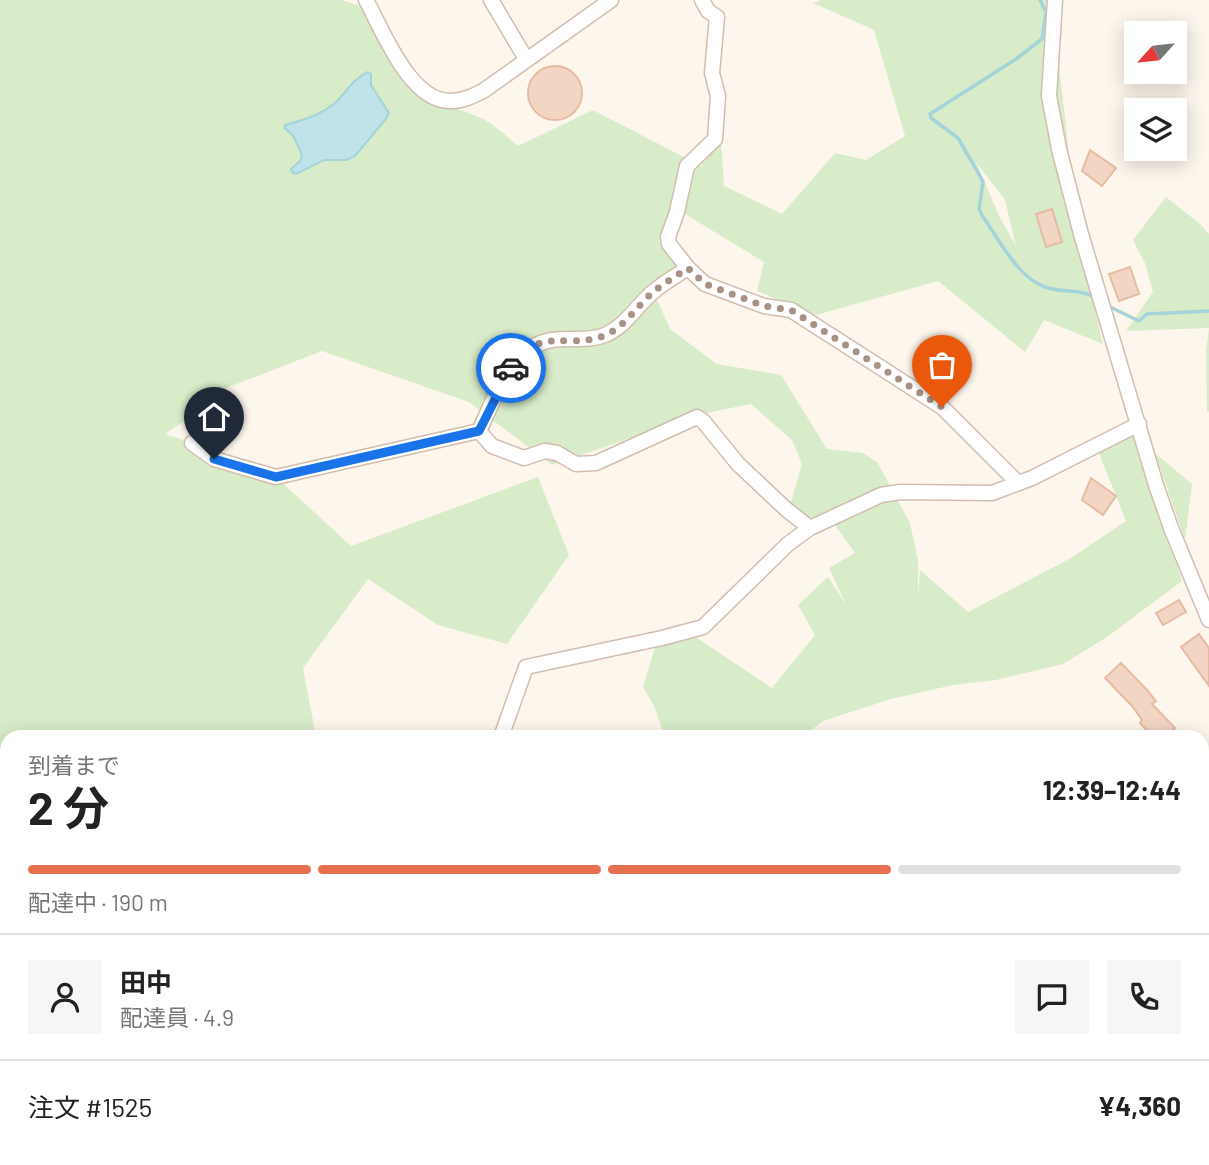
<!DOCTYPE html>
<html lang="ja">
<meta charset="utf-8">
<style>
:root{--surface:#fff;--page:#f6f6f6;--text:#222;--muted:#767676;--line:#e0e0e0;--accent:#e76f51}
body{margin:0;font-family:Barlow,"Noto Sans JP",sans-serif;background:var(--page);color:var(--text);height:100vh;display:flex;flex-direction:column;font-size:26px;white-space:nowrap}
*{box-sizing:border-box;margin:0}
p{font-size:23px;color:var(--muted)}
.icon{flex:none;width:38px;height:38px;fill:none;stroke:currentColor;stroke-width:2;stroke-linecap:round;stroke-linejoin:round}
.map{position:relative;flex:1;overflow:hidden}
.sheet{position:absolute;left:0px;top:730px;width:1209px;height:436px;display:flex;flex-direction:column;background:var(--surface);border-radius:21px 21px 0 0;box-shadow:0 4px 18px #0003}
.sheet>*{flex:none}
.needle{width:46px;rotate:243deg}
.tools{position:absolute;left:1124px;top:21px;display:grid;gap:14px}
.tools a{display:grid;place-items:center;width:63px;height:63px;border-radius:0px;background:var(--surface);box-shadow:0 4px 18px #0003;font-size:35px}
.pin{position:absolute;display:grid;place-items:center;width:60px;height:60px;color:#fff;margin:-72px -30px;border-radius:50% 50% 50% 0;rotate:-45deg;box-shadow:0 0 7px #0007}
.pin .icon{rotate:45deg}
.courier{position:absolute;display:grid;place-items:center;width:70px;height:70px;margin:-35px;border:5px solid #1a73e8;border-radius:50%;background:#fff;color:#222;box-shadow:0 2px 9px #0007}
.overview em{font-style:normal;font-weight:700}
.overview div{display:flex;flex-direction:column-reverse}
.overview{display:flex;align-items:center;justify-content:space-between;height:119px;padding:0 28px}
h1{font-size:46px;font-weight:700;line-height:52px}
.bar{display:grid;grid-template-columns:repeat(4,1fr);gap:10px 7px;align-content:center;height:84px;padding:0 28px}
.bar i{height:9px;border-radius:5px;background:var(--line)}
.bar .active{background:var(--accent)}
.bar p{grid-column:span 4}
.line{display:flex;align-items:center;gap:18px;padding:0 28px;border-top:2px solid var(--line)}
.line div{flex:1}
.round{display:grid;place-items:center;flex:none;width:74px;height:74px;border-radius:0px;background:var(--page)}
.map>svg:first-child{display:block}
.green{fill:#d8ecc9;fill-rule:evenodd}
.water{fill:#bfe3e8;stroke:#a5d3da;stroke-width:2}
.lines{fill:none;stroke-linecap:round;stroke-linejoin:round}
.stream{stroke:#a5d3da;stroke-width:3.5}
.building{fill:#f3d5c3;stroke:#e6bba3;stroke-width:2}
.minor-casing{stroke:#d1beb0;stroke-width:17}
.minor{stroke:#fff;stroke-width:14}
.done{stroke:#a89285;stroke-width:7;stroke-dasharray:0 12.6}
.route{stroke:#1a73e8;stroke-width:9}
</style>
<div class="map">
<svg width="1209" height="1165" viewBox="0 0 1209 1165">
<rect width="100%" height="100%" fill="#fdf6ec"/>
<path class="green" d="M0,0H342L363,7C376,32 392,72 414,90C433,107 457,107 479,117C493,123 506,136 518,146L593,110L701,166L721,139L724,186L782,214L835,153L866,160L905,136L874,30L813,3L821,0H1049L1053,12L1080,251L1093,289L1092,298L1103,344L1044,320L1025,352L938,281L816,315L757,291L764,262L675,208L661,240L678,265L654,293L670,329L717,364L781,375L827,449L863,453L877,462L910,523L918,560V597L920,570L968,612L1071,558L1126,521L1099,453L1134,433L1182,581L1107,637L1063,664L996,680L953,685L891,699L823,721L802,737H665L654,706L643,687L656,644L694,636L772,688L815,635L798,605L828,577L846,605L829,568L855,553L835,525L803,541L789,509L802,464L792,440L751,404L701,414L552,465L469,402L322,351L213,393L199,411L165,434L192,443L207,466L276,477L351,546L538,477L569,555L507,644L438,625L368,579L303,668L316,737H7V1158H386L388,1165H0ZM976,162L1005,200L1016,246L1000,218Z
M1166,197L1200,224L1209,234V412L1207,411L1206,351L1209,328L1126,331L1153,292L1145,263L1133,240Z
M1155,453L1192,484L1185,540Z
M1202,914H1209V1025L1202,1027Z
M889,1159H1065L1062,1165H884Z"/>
<path class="water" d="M368,72L371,74V85L389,113L386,119L355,156L346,160H324L296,174L292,172L291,169L300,161L302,155L294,137L285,128V125C304,120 321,115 336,102C347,91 353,79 368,72Z"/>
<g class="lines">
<path class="stream" d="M1040,0L1046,12L1042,39L1016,59L930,114L931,118L958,138L976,169L983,182L979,209L983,217C999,239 1018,278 1045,287C1061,293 1078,288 1094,297
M1106,305L1139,321L1147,314L1209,311"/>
</g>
<path class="building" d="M528 93a27 27 0 1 1 54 0a27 27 0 1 1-54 0Z
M1090,150L1116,168L1102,186L1082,171Z
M1052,209L1062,242L1046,247L1036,214Z
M1130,267L1139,294L1119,301L1109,274Z
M1091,478L1116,496L1103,515L1082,500Z
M1179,600L1186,612L1163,625L1156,613Z
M1199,634L1209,648V686L1181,647Z
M1121,663L1147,690L1156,701L1152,704L1175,728L1166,737H1153L1140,723L1142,720L1132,706L1105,678Z"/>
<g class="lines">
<defs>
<path id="minor" d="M366,0C383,31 410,102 451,101C463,101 473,96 483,91L611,0
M491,0L526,59
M702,0L708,11L717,17L712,73L718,96L715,139L687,166L677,212L668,237L669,244L688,268L705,284L764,306L791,310L942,407L1018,483
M1055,0L1049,96L1059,149L1081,234L1156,485L1171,528L1209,620
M479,431L492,446L524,458L545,451L557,453L576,464L596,463L697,417L703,421L738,464L787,510L810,528
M479,431C496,397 509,347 552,340C570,337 588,342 605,335C626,326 636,306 653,292C663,283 676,276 688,268
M192,443L214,459L276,477L479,431
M501,737L526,667L662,638L703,627L788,544L810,528L881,495L900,492L992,493L1032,478L1139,424
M1202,1141L1209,1119
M442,1158L445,1165
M866,1165L867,1158
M1197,1165L1198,1158"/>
</defs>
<use href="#minor" class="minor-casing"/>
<use href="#minor" class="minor"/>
</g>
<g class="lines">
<path class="done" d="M511,368C541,324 565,350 603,336C624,328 636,307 652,293C663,284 676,276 688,268L705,284L764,306L791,310L942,407"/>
<path class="route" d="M214,459L276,477L479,431L511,368"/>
</g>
</svg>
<div class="tools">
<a><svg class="needle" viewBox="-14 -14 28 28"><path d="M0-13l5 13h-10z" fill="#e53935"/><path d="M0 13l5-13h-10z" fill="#767676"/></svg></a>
<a><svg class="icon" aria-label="layers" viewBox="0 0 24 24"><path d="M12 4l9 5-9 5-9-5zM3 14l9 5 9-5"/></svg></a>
</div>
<div class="pin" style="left:942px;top:407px;background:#ea580c"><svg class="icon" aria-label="bag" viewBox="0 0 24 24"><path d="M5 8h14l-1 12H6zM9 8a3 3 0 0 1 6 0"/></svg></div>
<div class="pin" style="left:214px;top:459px;background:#1f2937"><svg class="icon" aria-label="home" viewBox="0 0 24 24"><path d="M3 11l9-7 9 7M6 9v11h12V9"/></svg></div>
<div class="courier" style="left:511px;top:368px"><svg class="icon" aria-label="car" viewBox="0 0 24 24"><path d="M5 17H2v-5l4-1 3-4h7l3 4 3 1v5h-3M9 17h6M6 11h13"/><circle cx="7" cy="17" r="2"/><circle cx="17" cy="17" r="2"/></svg></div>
<section class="sheet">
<div class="overview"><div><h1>2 分</h1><p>到着まで</p></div><em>12:39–12:44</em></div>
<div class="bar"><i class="active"></i><i class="active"></i><i class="active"></i><i></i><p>配達中 · 190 m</p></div>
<div class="line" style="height:126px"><a class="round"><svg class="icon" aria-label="person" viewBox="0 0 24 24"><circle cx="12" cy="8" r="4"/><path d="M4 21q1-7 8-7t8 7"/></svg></a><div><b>田中</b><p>配達員 · 4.9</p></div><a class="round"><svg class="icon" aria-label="chat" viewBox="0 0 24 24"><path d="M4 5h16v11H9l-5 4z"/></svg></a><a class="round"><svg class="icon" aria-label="phone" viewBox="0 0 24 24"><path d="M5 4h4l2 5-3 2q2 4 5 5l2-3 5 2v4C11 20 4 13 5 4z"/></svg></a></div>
<div class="line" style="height:91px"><div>注文 #1525</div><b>¥4,360</b></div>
</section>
</div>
